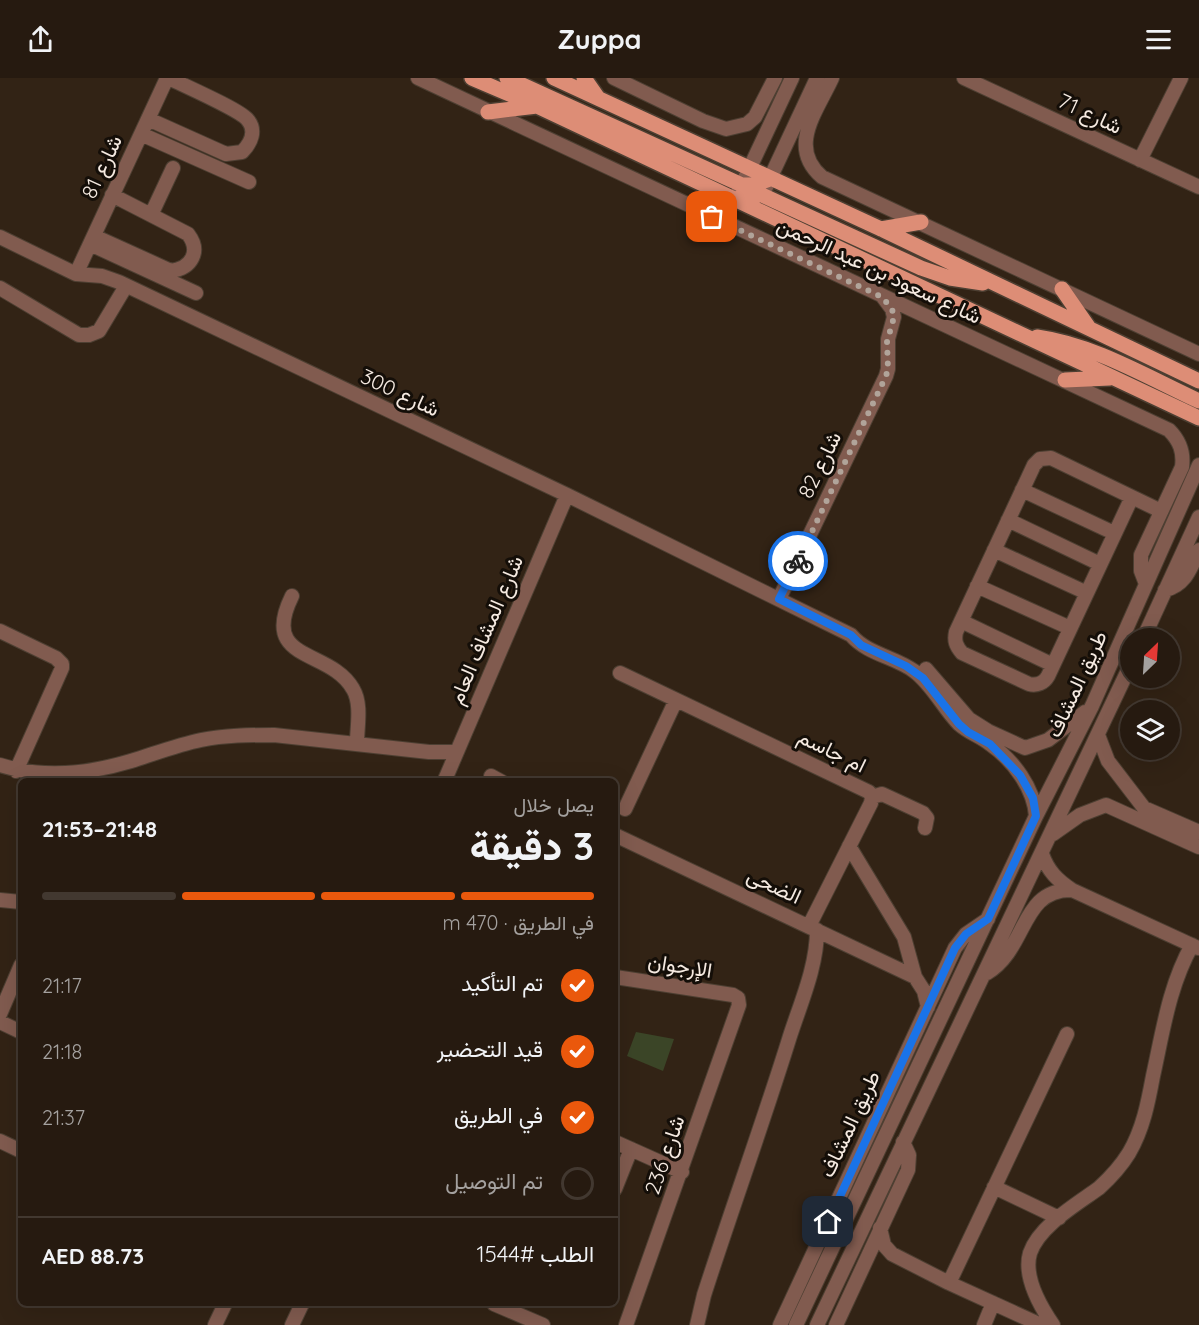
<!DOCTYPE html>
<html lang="ar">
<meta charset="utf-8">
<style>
:root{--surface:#261a10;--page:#2e2319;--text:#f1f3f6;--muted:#a4a19f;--line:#423830;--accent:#ea580c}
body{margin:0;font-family:Quicksand,Vazirmatn,sans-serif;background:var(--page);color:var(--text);direction:rtl;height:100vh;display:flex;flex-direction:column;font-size:22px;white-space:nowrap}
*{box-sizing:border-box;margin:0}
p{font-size:20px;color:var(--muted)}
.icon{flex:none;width:33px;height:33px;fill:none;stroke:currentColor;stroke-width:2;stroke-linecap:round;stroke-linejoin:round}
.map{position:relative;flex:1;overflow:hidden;direction:ltr}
.panel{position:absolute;left:18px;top:700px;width:600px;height:528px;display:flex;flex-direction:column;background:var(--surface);border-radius:9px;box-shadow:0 6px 24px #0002,0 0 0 2px var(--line);direction:rtl}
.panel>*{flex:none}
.needle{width:39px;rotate:25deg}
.buttons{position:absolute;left:1120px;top:550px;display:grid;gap:12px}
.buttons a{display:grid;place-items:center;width:60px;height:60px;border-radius:50%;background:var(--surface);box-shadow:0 6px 24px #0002,0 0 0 2px var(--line);font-size:30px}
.pin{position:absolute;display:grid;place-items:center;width:51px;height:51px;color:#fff;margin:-26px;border-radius:12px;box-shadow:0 3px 9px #0006}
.courier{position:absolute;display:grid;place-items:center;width:60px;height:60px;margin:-30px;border:4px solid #1a73e8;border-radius:50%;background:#fff;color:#222;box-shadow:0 2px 8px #0007}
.headline em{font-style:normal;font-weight:800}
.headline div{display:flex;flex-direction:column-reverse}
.headline{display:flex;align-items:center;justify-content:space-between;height:102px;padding:0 24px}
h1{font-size:39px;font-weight:800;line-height:45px}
.bar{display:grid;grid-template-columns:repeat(4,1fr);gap:9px 6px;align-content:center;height:72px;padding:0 24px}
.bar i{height:8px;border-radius:4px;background:var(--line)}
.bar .selected{background:var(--accent)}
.bar p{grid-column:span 4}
.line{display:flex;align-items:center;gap:15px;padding:0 24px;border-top:2px solid var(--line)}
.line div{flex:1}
ol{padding:0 24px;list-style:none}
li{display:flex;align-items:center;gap:18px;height:66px}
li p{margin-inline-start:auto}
li .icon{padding:6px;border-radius:50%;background:var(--accent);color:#fff;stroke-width:4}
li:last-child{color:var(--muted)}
li i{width:33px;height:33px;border:3px solid var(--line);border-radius:50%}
header{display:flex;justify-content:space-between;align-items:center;height:78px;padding:0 24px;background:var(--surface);font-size:27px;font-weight:800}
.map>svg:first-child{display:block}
.green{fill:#3b4527}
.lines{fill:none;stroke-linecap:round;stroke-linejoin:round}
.minor-casing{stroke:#4d3f32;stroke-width:16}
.major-casing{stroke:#4d3f32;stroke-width:18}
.minor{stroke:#815b4f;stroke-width:14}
.major{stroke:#dd8d76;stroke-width:15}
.done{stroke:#b1a49a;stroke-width:6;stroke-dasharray:0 10.8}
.route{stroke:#1a73e8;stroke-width:8}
.labels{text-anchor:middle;stroke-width:6;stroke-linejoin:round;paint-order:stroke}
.street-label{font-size:21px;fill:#f5eae1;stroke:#140e08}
</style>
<header><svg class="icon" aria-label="menu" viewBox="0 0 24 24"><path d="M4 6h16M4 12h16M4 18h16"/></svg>Zuppa<svg class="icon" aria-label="share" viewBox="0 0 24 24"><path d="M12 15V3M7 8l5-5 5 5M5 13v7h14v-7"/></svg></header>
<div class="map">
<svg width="1199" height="1247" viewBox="0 0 1199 1247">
<rect width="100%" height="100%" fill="#322315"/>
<path class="green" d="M636,954L674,961L663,993L627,978Z"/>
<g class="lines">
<defs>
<path id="minor" d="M418,0L1169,352C1180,363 1184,374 1182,389L1141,477V493L1146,506
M614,0L703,43L726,51L747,46L755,39L775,0
M832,0C817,33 787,69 822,99L1199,276
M964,0L1199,109
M148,41L226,76L242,74C251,65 257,52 247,41C238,31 185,8 169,0
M141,56L249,104
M1140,82L1181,0
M766,109L817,0
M738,115L792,0
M151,137L173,90
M94,158L171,193C192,190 201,173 188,156L112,117
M0,159L76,196L102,198L119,204L567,417L851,557C867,576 895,579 914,593C933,607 943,630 959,646C969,655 980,658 990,666C1013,682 1034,710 1036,738
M90,166L196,215
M76,196L167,0
M0,210L79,257H89L99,253L126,208
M1022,412L1114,455
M1132,419L1048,598C1044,605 1037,608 1029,606L962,575C956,568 954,563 956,554L1034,387L1040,381L1051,380L1161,433
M1008,442L1100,486
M994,472L1087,515
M977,508L1070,550
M1165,512C1186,507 1191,489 1199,472
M292,518C259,585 330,570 353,611C362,626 357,649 357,665
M779,521L886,298L888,291V261L894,239L892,231L883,219
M961,543L1053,587
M0,553L56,580L62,586V590L16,693
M1143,561L1199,439
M926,591L969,641L988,653L1025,670L1048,662L1085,634
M620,595L869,714L872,719
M1098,657L1108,683L1144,730L1199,754
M0,687C43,701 88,696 131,683C154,676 177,667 201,662C225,657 250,657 274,657L429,674H456
M491,698L502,704
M444,704L567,417
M872,719L882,716L923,735L927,740L925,750
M625,731L676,622
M1053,756L1080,737L1106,727L1199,769
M615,757L915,899L924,913L928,929
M849,768L904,859L915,899
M1042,776C1048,793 1057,802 1072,812L1198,870
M0,822L21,824
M809,848L871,725L872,719
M987,895C1028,870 1020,811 1072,812
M615,899L733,917L738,920L739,927L626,1247
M0,936L21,887
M0,944L21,954
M0,1063L21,1073
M615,1064L682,1094
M994,1109L1059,1140
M615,1111L631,1071
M880,1150L884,1167L892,1176L949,1205L1041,1247
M949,1205L1067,956
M494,1226L543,1247
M215,1247L225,1226
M292,1247L302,1226
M697,1247L704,1217C732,1130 763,1045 790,958C801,924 817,888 817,852
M780,1247L955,870L966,856L988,841
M796,1247L1036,738L1092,628L1199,387
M817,1247L1131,586
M836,1247L908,1092L909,1077L903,1064
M984,1247L993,1225
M1053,1247C1040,1228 1023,1199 1030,1175C1039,1148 1077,1126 1099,1110C1110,1100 1121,1088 1129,1075C1143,1051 1148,1025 1153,998C1163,953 1169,908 1192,867"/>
<path id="major" d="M472,0L537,28L1199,340
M507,0L742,107H753L770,101
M554,0L881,151L1199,303
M584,0L598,20
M488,34L537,28
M740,119L748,117H762L921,190L950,200L983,205
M881,151L921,144
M1062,211L1089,250
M1037,259C1094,267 1147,299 1199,323
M1065,302L1110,300"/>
</defs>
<use href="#minor" class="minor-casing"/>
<use href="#major" class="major-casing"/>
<use href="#minor" class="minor"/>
<use href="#major" class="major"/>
</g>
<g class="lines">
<path class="done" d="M712,139L882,219L892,231L894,239L887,264L888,291L886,298L798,483"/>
<path class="route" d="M798,483L779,521L851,557L861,567L906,588L923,600L959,646L968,654L990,666L1020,697L1033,720L1036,738L988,841L966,856L955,870L828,1144"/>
</g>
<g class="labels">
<g class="street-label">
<text transform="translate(1090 36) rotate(25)" y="7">شارع 71</text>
<text transform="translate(102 89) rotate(-65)" y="7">شارع 81</text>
<text transform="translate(879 193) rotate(25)" y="7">شارع سعود بن عبد الرحمن</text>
<text transform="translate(400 315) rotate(25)" y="7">شارع 300</text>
<text transform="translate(820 387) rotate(-64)" y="7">شارع 82</text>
<text transform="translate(486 552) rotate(-67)" y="7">شارع المشاف العام</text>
<text transform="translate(1077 606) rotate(-65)" y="7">طريق المشاف</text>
<text transform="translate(832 673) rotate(26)" y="7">ام جاسم</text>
<text transform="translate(774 808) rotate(25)" y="7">الضحى</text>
<text transform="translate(680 888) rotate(9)" y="7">الإرجوان</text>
<text transform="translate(850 1046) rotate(-65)" y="7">طريق المشاف</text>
<text transform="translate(665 1077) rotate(-71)" y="7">شارع 236</text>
</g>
</g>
</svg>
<div class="buttons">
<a><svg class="needle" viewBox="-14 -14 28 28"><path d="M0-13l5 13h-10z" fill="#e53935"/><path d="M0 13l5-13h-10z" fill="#a4a19f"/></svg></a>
<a><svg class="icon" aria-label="layers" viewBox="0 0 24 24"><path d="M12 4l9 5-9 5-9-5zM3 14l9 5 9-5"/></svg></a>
</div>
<div class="pin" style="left:712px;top:139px;background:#ea580c"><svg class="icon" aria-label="bag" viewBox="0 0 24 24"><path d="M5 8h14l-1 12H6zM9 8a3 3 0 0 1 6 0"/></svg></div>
<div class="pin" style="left:828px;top:1144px;background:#1f2937"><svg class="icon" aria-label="home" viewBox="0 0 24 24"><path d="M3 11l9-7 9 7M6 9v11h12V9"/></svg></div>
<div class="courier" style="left:798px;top:483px"><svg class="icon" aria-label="bike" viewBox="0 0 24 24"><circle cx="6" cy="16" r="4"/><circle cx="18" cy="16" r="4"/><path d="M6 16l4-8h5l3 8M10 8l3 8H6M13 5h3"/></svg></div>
<section class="panel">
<div class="headline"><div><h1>3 دقيقة</h1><p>يصل خلال</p></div><em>21:48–21:53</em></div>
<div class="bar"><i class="selected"></i><i class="selected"></i><i class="selected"></i><i></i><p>في الطريق · 470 m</p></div>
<ol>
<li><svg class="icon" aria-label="check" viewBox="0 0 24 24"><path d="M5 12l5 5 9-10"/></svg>تم التأكيد<p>21:17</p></li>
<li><svg class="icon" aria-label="check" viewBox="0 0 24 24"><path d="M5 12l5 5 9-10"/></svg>قيد التحضير<p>21:18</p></li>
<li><svg class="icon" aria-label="check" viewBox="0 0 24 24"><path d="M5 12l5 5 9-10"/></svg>في الطريق<p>21:37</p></li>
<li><i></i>تم التوصيل</li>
</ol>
<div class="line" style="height:78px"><div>الطلب #1544</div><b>AED 88.73</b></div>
</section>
</div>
